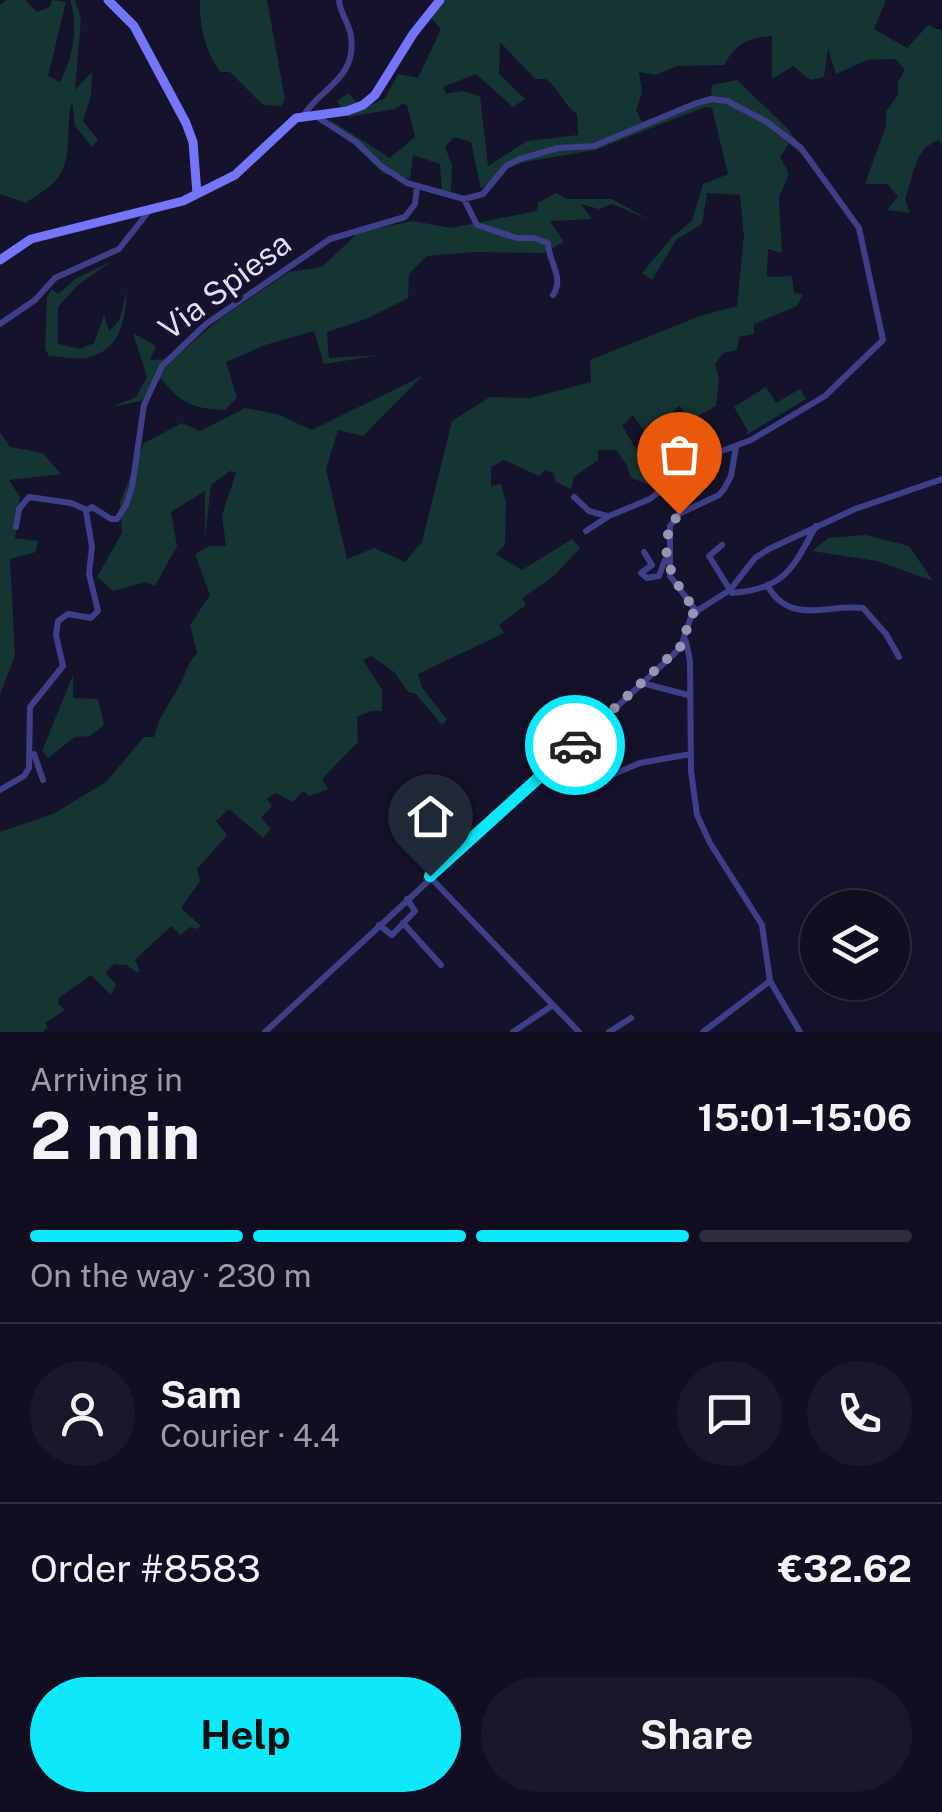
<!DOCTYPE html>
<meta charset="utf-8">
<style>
:root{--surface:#100e20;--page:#191729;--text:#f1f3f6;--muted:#9c9ca5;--line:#302e3e;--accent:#0de8fa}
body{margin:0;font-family:"Public Sans",sans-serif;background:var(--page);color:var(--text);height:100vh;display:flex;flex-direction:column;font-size:38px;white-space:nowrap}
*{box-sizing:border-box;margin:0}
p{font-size:32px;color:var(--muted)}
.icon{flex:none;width:55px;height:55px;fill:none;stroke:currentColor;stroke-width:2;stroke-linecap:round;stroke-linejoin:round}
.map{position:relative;height:1032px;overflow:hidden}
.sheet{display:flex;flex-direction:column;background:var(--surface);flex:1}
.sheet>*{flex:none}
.controls{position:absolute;left:800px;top:890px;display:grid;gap:20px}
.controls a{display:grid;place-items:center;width:110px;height:110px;border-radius:50%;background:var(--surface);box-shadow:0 2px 8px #0004,0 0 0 2px var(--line);font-size:50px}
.pin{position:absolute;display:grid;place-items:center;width:85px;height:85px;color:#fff;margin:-102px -42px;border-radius:50% 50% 50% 0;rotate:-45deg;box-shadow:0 0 10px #0007}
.pin .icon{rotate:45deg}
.courier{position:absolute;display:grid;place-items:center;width:100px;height:100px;margin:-50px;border:8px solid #0de8fa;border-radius:50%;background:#fff;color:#222;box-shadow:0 2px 12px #0007}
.overview em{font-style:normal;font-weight:700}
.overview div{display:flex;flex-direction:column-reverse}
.overview{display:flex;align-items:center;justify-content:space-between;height:170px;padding:0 30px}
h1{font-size:65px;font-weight:700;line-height:75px}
.bar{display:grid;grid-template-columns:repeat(4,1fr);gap:15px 10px;align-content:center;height:120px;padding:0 30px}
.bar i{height:12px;border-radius:8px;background:var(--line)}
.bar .selected{background:var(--accent)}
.bar p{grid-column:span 4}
.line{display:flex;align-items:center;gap:25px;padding:0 30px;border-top:2px solid var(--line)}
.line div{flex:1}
.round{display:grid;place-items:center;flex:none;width:105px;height:105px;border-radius:52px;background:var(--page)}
.action{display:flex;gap:20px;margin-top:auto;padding:20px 30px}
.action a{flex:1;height:115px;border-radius:60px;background:var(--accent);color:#111;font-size:40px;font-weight:700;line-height:115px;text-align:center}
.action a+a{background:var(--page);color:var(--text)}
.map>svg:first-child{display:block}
.green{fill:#153533;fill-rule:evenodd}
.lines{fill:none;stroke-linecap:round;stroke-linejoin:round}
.street{stroke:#3f3e89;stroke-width:6}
.secondary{stroke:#7575fc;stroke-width:9}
.done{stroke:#9895b4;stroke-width:10;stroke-dasharray:0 18}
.route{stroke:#0de8fa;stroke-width:12}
.labels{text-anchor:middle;stroke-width:10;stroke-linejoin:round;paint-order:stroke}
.street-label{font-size:32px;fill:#dfdcfe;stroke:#15122b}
</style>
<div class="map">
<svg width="942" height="1032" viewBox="0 0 942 1032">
<rect width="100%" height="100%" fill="#15122b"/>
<path class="green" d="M7,0H25L37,12L50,7L52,0L66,2L48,76L60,82C73,58 79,26 70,0H75L81,19L75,90L92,72L91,96L83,121L98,140L92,147L75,126L72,102C65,124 73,157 59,176C53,187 36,195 26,203L0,194V5Z
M200,0H267L285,99L281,106L263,105L230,72H220C205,50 199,26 200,0Z
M444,0H886L874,29L907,48L928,25L942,31V147L939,140C913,148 914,178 905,199L910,213L887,210L898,197L888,184H865L886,126V112L898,94V82L905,70L896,59L867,60L836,74L828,49L824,77L810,80L793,66L772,79V36C747,38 737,43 724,65L677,66L656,75L639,72L642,93L636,110L642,122L711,96L712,85L737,80L787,128L819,170L789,143L780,157L789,174L779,197L782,253L768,249L767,277L792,276L794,293L803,294L797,306L754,324V334L739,337L737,350L723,353L715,365L719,379L716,406L691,420L679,406L657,428L648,423L651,441L633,415L622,426L639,453L647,454L650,485L631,478L626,464L616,450H598V460L574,477L571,489L556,482L553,473L545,470L539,476L504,460L491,467V486L501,484L506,502L505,545L496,554L522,570L572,539L580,548L555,575L522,598L526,605L499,625L504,633L418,674L422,688L447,719L442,725L416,694L408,692L394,672L371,656L363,660L382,690V711H371L357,717L358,742L322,779L328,789L310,796L303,791L293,802L275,793L267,799L272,806L261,818L271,829L263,838L229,809L216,821L227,835L197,869L200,881L181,908L201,926L197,929L190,927L181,935L171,926L135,960L140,971L137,973L127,965L114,964L105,973L116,984L111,995L91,975L59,998L58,1003L65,1010L45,1023L48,1027L43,1032H0V832L53,814L106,782L144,737H154C159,717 167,707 177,690C185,677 186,665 197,653L190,625L210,595L195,554L209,546H226L222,515L236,473L230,471L211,485L205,538V491L171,512L177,546L155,586L145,582L113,591L97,577L122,533L120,502L144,443L182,423L200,431L245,408L277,414L312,430L422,376L363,436L338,430L326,469L347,559L374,548L405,562L422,542L452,421L490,397L530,398L591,382L590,360L700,316L737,306L744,236L740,195L707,193L702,224L676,240L652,280L642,273L673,236L692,221L703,184L728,174L712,108L705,107L595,150L524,162L508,168L481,189L471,142L454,137L445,147L452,165L451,191H442L440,164L413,155L410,179L384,174L327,118L390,158L415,137L407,105L402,104L395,109L348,117L337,101L348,93L363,109L385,98L398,74L418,78L441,29L431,18ZM500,42L535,79H546C560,90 563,105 577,114L578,135L527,141L488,166L480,96L462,91L446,94L443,87L476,74L513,107L525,99L499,74Z
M556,193L566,199H612L648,219L612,204L599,209L581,204L592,219L550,221L564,242L543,253L473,252L427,256L409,274L408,298L366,319L327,332L329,358L381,355L324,364L314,331L265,345L226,362L237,398L225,410C194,409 179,403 161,378L141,401L112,407L136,397L147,377L133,333L156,346L150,360L173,359L221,318L289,272L322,267L359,232L413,221L451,228L537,211L538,203Z
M112,261L78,285L58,307V344L80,349L94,343L104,315L109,331L119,321L127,291C125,318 122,348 90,357C79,361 61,356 49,356L45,349L47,297L52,289L58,294L77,278Z
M766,387L776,403L800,389L806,399L746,435L748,431L734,407Z
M0,432L10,447L43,453L61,474L9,480L20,497L15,538L38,541L36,552L10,559L15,656L0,694Z
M865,535L909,546L933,581L877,561L812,551L829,538Z
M73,675V698L98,699L104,725L90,736L75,737L48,758L42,751Z"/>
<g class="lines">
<path class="street" d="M304,115C319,89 357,79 351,37C350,24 340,14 339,0
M314,115L356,142L381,166L407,183L464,199L483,194L506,166L520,159L558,148L594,146L694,104L711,99L727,101L767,122L801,148L859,228L883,340L825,396L751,440L719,452L681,475L650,499L609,516L586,531
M464,199L477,225L517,238H534L548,243C548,261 565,278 553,295
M0,324L35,300L55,278L119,249L149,211
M574,497L589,511L607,516
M16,527L19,509L29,497L71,503L87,510
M722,545L709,556L730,590L732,593C786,589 793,567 816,526
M644,552L652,565L641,573L647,578L659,576L665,560
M767,585C790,626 826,604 863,608L886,634L899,657
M697,612L670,576V526L679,514L719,495L724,489L731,476L736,447
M686,641L690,661L691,771L697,815L710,843L762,925L770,981L800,1032
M642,683L688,695
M34,754L43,780
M595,782L640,763L691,754
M0,790L24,776L29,768L30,707L63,666L56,635L58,621L68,614L91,618L98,611L89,574L92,547L86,511L92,507L111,519H117L126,505L132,487L144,405L162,366L206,324L330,239L405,217L415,204L417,186
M430,877L579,1032
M403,923L441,965
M379,925L392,935L415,911L407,899
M265,1032L674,654L681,646L692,614L730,590L755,558L769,549L855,509L942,479
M513,1032L553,1005
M609,1032L631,1018
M703,1032L770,981"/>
<path class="secondary" d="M108,0L134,26L186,123L193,142L197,194
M0,260L31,239L183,201L235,175L296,118L347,111L363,105L375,95L413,34L440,0"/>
</g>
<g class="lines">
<path class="done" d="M575,745L681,646L692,614L697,612C675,584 651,548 679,514"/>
<path class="route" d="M430,876L575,745"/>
</g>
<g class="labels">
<g class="street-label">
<text transform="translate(225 286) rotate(-37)" y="11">Via Spiesa</text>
</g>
</g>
</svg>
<div class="controls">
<a><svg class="icon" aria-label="layers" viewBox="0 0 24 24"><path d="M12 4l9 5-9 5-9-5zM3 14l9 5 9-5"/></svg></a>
</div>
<div class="pin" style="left:679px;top:514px;background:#ea580c"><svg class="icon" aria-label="bag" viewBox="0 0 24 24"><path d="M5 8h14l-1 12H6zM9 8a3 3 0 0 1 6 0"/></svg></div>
<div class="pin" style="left:430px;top:876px;background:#1f2937"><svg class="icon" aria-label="home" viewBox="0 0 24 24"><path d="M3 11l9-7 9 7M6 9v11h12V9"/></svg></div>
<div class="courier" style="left:575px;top:745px"><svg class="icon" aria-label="car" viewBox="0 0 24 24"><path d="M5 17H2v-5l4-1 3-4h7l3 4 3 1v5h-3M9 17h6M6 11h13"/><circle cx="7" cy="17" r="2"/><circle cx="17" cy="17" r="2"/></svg></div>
</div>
<section class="sheet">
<div class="overview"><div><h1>2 min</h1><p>Arriving in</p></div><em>15:01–15:06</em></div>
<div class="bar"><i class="selected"></i><i class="selected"></i><i class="selected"></i><i></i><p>On the way · 230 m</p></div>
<div class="line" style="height:180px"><a class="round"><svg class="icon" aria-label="person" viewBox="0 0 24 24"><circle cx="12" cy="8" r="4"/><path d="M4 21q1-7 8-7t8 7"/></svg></a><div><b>Sam</b><p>Courier · 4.4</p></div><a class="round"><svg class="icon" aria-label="chat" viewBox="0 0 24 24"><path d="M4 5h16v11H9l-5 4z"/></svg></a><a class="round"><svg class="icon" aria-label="phone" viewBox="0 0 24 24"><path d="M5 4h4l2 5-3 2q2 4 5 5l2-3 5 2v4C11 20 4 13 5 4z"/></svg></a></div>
<div class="line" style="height:130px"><div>Order #8583</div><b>€32.62</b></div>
<div class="action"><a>Help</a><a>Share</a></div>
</section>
